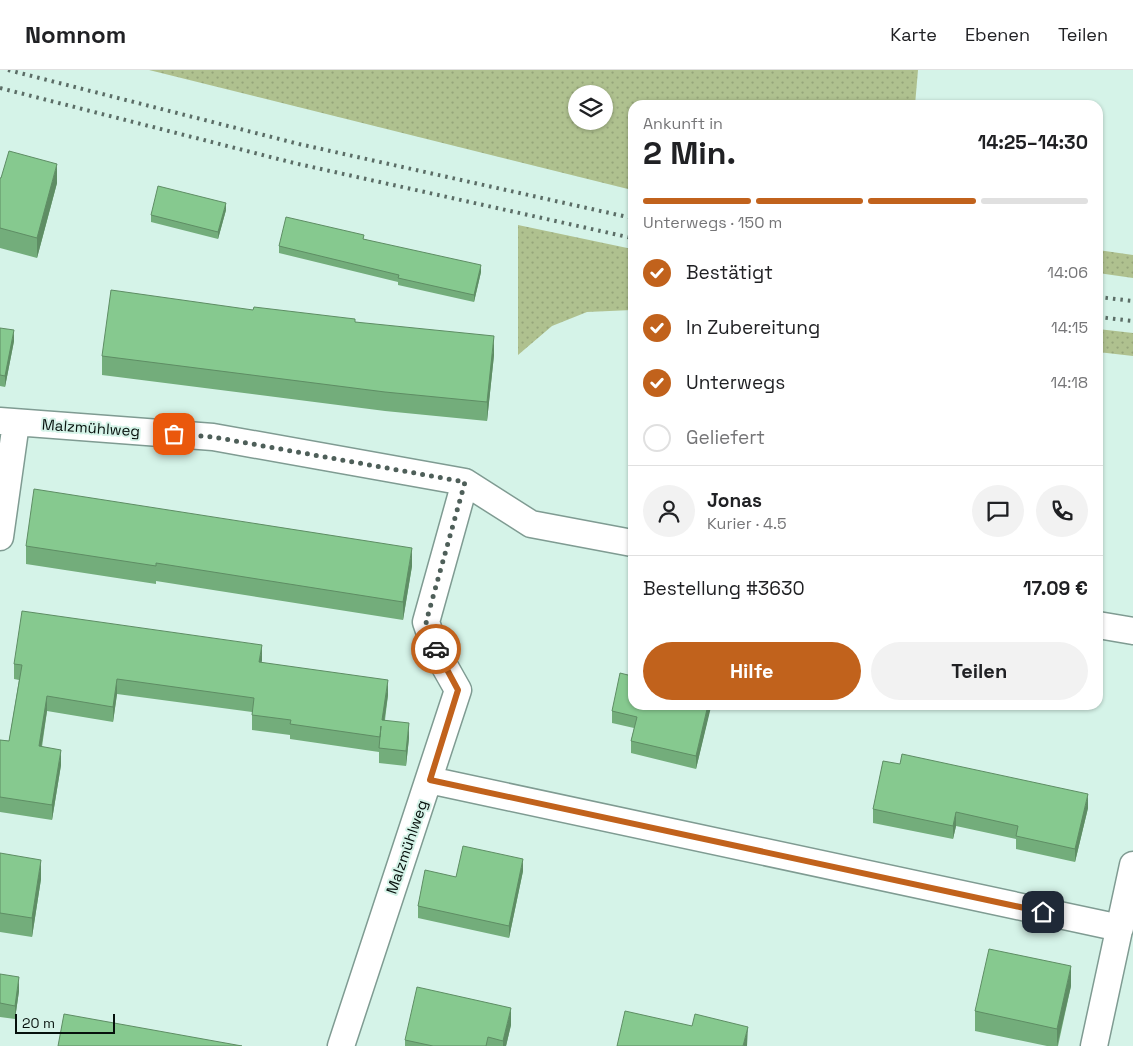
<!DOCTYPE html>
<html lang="de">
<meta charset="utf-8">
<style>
:root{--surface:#fff;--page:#f2f2f2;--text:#202124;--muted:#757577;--line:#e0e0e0;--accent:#c1621c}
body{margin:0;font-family:"Space Grotesk",sans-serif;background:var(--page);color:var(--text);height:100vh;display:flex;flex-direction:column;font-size:19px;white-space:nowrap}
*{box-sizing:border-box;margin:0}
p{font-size:16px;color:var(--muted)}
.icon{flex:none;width:28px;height:28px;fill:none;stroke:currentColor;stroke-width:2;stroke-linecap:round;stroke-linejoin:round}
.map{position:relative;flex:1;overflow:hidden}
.panel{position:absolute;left:628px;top:30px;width:475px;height:610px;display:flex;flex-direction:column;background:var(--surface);border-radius:15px;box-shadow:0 1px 4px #0004}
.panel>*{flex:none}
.controls{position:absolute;left:568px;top:15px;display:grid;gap:10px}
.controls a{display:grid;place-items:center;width:45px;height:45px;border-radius:50%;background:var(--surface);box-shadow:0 1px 4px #0004;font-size:25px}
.scale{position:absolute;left:15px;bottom:12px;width:100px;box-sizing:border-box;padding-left:5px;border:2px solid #06100c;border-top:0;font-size:14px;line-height:18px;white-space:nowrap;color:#06100c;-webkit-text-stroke:4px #d5f3e8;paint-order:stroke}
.pin{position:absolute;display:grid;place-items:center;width:42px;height:42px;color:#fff;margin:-21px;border-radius:10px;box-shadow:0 2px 8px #0006}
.courier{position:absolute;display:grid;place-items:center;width:50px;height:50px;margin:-25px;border:4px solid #c1621c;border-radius:50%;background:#fff;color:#222;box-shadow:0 1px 6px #0007}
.summary em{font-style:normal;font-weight:600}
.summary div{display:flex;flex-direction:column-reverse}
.summary{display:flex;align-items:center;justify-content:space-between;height:85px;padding:0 15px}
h1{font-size:32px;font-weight:600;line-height:38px}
.bar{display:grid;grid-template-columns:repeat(4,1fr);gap:8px 5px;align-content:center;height:60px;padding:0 15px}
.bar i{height:6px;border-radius:4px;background:var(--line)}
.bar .on{background:var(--accent)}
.bar p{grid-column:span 4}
.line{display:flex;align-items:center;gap:12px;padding:0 15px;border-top:1px solid var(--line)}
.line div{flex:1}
.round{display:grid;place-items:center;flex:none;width:52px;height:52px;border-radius:26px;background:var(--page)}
ol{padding:0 15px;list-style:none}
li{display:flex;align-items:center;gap:15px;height:55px}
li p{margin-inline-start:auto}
li .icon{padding:5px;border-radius:50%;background:var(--accent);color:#fff;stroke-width:4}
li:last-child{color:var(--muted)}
li i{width:28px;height:28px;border:2px solid var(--line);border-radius:50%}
.button{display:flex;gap:10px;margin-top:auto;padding:10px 15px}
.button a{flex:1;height:58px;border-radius:30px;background:var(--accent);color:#fff;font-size:20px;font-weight:600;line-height:58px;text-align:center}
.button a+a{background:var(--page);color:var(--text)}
header{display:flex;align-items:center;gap:30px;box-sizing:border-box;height:70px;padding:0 25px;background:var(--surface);border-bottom:1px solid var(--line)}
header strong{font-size:24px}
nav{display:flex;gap:28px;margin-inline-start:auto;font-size:18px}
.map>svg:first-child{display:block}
.grass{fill:url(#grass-dots);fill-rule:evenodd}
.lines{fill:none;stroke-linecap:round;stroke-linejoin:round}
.minor-casing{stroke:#7f9b92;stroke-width:29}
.minor{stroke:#fff;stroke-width:26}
.rail{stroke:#5b6d66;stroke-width:4;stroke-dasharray:2.5 5;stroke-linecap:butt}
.wall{fill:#73ad7b}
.shaded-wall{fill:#5e8d64}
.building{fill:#86c98f;stroke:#5e8d64}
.done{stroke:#4e5f59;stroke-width:5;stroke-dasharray:0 9}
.route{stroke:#c1621c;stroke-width:6}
.labels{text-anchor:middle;stroke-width:4;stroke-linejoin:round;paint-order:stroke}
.street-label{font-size:15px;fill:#06100c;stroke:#d5f3e8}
</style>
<header>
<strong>Nomnom</strong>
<nav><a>Karte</a><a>Ebenen</a><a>Teilen</a></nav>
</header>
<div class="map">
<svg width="1133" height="976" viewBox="0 0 1133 976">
<defs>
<pattern id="grass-dots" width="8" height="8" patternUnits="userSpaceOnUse" patternTransform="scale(1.25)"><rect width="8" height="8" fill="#afc18f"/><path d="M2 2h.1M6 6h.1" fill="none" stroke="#95a57a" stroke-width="1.8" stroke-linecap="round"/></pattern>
</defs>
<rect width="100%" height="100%" fill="#d5f3e8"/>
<path class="grass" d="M149,0H918L915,35H632V120ZM576,24H604V51H576Z
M518,155L632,179V240L587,242L552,256L518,285Z
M1098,180L1133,185V208L1098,203Z
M1098,259L1133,263V286L1098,282Z"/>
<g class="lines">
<defs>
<path id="minor" d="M0,351L213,367L465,412L426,552L436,581L458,620L341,976
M465,412L531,454L632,473
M0,467L16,353
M1098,555L1133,561
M429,710L1120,858
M1094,976L1133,795"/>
</defs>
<use href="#minor" class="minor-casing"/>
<use href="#minor" class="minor"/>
<path class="rail" d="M8,0L299,74L632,148
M0,18L294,93L632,168
M1098,227L1133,231
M1098,247L1133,251"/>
</g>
<path class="wall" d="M0,108L57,113L37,188L0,178Z
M226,140L218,169L151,152V145Z
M364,169L481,202L474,232L398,215V212L279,183V176Z
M253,240L355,252L494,285L487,351L385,341L102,305V286Z
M0,258L14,271L5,317L0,316Z
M26,476L412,496L403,550L156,511V514L26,494Z
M262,590L261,593L388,625L385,650L409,668L406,696L379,693V682L290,669V665L252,660V642L117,624L113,652L47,641L42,677L61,695L52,750L0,742V670L9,671L19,610L14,609V594Z
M711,635L696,699L631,683V671L634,658L612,653V641Z
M1088,738L1075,792L1016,779V769L956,756L953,769L873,753V739Z
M0,783L41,809L32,867L0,862Z
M523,801L509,868L418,848V836L456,807Z
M0,904L19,921L15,949L0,947Z
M1071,916L1058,976H1047L975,961V941Z
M511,955L506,976H405V970Z"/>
<path class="shaded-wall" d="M57,94V113L37,188V168Z
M226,133V140L218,169V162Z
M481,195V202L474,232V225Z
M14,260V271L5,317V306Z
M494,266V285L487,351V332Z
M412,478V496L403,550V532Z
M262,575V590L259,607V592Z
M117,609V624L113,652V637Z
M388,610V625L382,665V650Z
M47,626V641L39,691V676Z
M708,635H711V637L696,699V686Z
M409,653V668L406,696V681Z
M61,680V695L52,750V735Z
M1088,724V738L1075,792V779Z
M956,742V756L953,769V756Z
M523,789V801L509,868V856Z
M41,790V809L32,867V848Z
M1071,896V916L1057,976V959Z
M19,907V921L15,949V936Z
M511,938V955L506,976H503V971Z
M748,957L747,976H743Z"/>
<path class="building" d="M9,81L57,94L37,168L0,158V108H1Z
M158,116L226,133L218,162L151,145Z
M286,147L364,165L363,169L481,195L474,225L398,208L399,205L279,176Z
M111,220L253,240L254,237L355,249V252L494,266L487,332L385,322L102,286Z
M0,258L14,260L5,306L0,305Z
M34,419L412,478L403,532L156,493V496L26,476Z
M22,541L262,575L259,592L388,610L382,650L409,653L406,681L379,678L381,656L380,667L290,654L291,650L252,645L254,628L117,609L113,637L47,626L39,676L61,680L52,735L0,727V670L9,671L22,595L14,594Z
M620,603L632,606V635H708L696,686L631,671L637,647L612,641Z
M902,684L1088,724L1075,779L1016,766L1018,756L956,742L953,756L873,739L883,691L900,694Z
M463,776L523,789L509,856L418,836L425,800L456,807Z
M0,783L41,790L32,848L0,843Z
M989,879L1071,896L1057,959L975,941Z
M0,904L19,907L15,936L0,933Z
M417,917L511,938L503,971L488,967L486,976H433L405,970Z
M625,941L692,956L695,944L748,957L743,976H617Z
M64,944L242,976H58Z"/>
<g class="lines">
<path class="done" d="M174,364L213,367L465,412L426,552L436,579"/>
<path class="route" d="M436,579L458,620L430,710L1043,842"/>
</g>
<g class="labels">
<g class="street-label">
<text transform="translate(91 358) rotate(4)" y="5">Malzmühlweg</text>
<text transform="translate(407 777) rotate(-71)" y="5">Malzmühlweg</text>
</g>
</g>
</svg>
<div class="controls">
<a><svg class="icon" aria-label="layers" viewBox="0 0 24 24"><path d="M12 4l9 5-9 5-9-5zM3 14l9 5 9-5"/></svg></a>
</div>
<div class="scale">20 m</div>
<div class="pin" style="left:174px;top:364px;background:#ea580c"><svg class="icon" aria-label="bag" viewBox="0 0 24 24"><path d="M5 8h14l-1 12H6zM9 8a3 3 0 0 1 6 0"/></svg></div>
<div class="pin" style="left:1043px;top:842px;background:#1f2937"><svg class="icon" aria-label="home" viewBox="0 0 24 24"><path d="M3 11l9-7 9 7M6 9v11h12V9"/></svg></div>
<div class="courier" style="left:436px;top:579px"><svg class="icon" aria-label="car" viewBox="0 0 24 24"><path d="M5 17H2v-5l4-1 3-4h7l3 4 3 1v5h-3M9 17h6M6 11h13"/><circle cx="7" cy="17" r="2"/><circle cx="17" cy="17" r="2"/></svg></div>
<section class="panel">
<div class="summary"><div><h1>2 Min.</h1><p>Ankunft in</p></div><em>14:25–14:30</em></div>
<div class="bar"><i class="on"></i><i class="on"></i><i class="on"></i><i></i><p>Unterwegs · 150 m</p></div>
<ol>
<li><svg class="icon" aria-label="check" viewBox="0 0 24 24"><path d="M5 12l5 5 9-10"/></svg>Bestätigt<p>14:06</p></li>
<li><svg class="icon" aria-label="check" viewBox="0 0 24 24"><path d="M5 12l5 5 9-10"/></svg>In Zubereitung<p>14:15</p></li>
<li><svg class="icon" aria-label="check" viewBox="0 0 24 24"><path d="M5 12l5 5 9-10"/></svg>Unterwegs<p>14:18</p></li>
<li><i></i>Geliefert</li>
</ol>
<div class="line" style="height:90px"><a class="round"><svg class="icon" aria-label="person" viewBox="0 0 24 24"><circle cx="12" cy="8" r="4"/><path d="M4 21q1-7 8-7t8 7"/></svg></a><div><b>Jonas</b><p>Kurier · 4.5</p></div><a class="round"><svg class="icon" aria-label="chat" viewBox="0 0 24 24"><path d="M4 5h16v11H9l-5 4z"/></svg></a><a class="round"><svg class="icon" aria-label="phone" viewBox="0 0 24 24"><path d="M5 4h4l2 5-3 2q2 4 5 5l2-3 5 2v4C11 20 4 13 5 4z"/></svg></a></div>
<div class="line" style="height:65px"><div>Bestellung #3630</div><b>17.09 €</b></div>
<div class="button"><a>Hilfe</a><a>Teilen</a></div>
</section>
</div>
